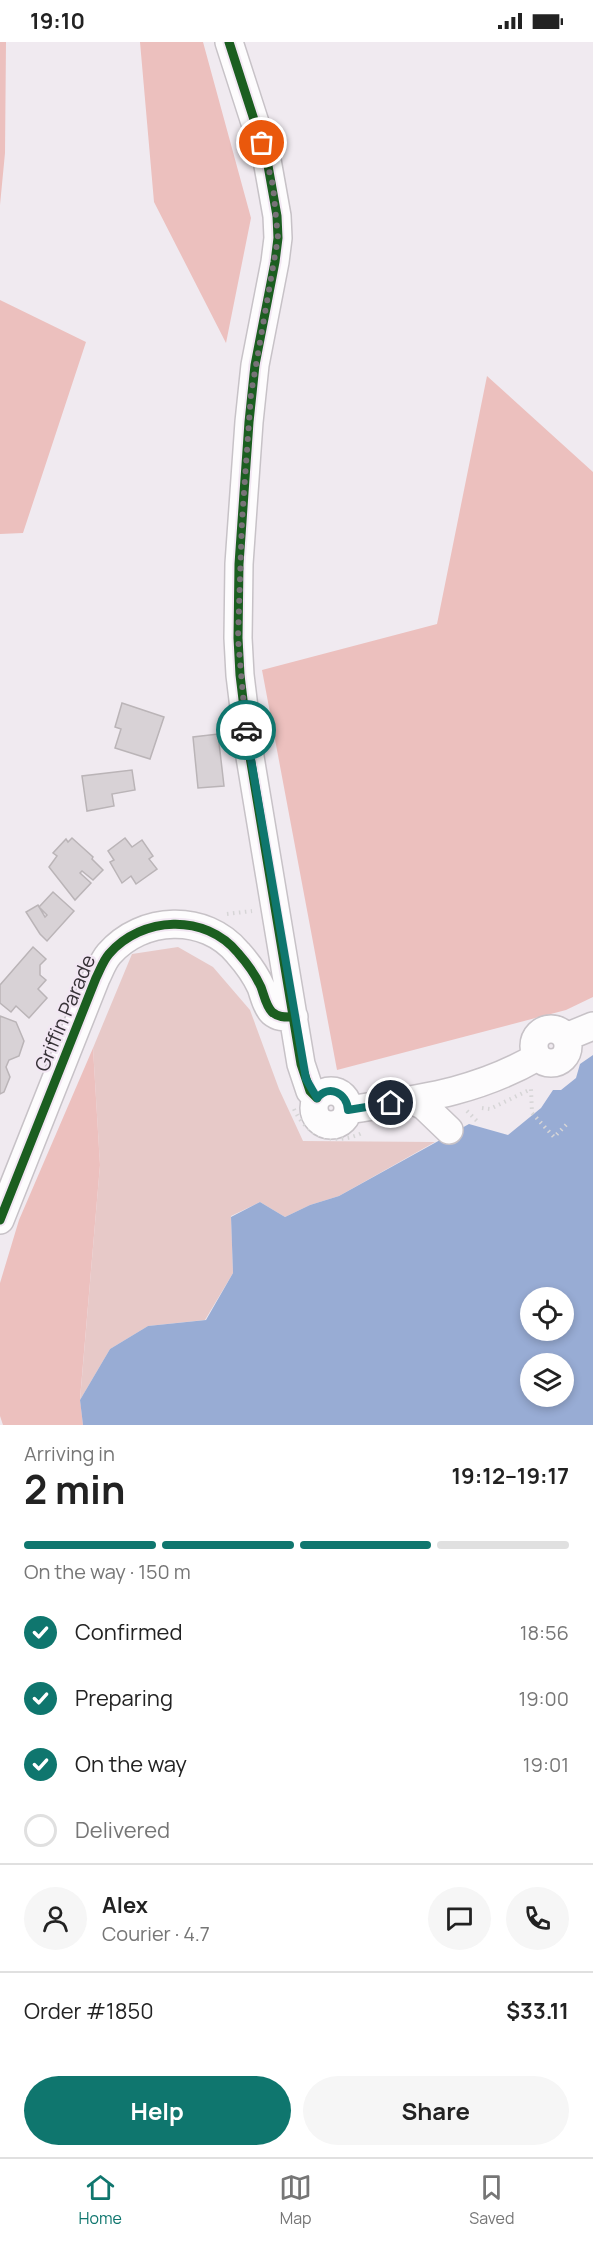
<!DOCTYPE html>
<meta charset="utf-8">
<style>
:root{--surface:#fff;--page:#f6f6f6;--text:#222;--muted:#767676;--line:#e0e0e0;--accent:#0f766e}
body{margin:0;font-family:Manrope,sans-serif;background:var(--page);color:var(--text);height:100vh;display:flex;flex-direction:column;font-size:22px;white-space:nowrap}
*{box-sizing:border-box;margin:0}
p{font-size:20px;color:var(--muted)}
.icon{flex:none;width:33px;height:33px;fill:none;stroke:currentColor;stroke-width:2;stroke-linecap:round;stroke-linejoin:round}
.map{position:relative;height:1383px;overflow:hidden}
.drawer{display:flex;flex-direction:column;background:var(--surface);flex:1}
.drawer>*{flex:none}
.buttons{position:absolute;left:520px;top:1245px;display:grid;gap:12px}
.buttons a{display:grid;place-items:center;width:54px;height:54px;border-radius:50%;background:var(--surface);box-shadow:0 3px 9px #0003;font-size:30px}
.pin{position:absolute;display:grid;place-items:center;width:51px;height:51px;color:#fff;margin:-26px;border:3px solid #fff;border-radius:50%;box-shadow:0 2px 6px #0007}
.courier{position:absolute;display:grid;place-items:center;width:60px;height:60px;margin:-30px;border:4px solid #0f766e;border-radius:50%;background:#fff;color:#222;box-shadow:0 2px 8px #0007}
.head em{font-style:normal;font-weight:700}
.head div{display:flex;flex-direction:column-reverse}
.head{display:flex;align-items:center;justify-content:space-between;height:102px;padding:0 24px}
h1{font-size:39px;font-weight:700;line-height:45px}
.bar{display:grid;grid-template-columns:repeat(4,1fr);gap:9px 6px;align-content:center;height:72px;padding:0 24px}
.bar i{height:8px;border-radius:4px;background:var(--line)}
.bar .active{background:var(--accent)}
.bar p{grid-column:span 4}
.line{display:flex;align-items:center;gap:15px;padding:0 24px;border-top:2px solid var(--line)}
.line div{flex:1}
.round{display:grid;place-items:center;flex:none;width:63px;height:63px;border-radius:32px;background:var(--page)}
ol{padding:0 24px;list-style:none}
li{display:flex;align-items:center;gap:18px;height:66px}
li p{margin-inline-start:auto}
li .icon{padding:6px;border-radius:50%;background:var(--accent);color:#fff;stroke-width:4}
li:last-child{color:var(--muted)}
li i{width:33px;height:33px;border:3px solid var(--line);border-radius:50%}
.primary-button{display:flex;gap:12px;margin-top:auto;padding:12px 24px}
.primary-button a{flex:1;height:69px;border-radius:36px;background:var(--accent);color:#fff;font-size:24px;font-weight:700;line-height:69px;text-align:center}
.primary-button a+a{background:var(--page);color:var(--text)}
.status{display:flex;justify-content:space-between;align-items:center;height:42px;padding:0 30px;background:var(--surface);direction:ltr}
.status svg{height:16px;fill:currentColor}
.dock{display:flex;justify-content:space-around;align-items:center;height:84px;border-top:2px solid var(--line);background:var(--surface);font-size:16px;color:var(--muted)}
.dock a{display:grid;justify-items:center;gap:3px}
.dock .active{color:var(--accent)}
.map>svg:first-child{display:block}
.green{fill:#e7c9c8}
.forest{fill:#ecc0be}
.water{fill:#98acd4;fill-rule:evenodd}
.building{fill:#d8d2d6;stroke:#bab4b7;stroke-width:1.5}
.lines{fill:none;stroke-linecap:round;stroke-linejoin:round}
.minor-casing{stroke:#c7c2c7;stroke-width:30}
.path{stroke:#d6d5d6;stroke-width:4;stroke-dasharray:1.5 4.5;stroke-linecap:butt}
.minor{stroke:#fdfcfd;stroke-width:27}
.cycleway-casing{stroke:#f2e7f3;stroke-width:13}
.cycleway{stroke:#1b5e20;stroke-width:9}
.done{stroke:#787278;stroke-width:6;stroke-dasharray:0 10.8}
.route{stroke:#0f766e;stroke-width:8}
.labels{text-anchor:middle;stroke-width:4.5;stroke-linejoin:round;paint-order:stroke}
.street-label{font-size:20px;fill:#373237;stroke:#f2e7f3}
</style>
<div class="status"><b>19:10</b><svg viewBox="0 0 49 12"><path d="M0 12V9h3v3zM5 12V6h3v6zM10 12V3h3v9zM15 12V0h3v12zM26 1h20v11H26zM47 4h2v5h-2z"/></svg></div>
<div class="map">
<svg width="593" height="1383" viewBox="0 0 593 1383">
<rect width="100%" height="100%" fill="#f0eaf0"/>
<path class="green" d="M178,905L213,925L250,968L279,1047L303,1099L435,1100L339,1154L310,1163L285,1175L260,1160L231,1174L233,1231L205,1278L148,1284L110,1307L80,1358L100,1123L93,1006L132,912Z"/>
<path class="forest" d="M0,0H6L5,111L0,163Z
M140,0H203L251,176L226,301L154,160Z
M0,258L86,300L23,491L0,492Z
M487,334L593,430V955L566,968L337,1028L262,628L437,582Z
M93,1006L100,1123L80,1357L83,1383H3L0,1374V1241L19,1178Z"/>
<path class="water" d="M593,1013V1383H83L80,1358L110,1307L148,1284L206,1278L233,1231L231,1175L260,1160L285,1175L310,1163L339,1154L469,1082L508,1093L541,1066L553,1048H561L576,1036L580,1022ZM531,1256H564V1288H531ZM531,1322H564V1354H531Z"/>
<path class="building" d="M122,661L164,675L150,717L115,706L121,687L115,685Z
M218,692L224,744L198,746L193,695Z
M132,728L135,748L112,752L114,764L87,769L82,734Z
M72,796L93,815L92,817L103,828L93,838L82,829L80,831L91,841L75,858L49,825L57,814L53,811L66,797L68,800Z
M125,796L132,805L142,798L153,814L149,817L157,827L136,842L131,834L122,841L110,820L114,818L108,809Z
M53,850L74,869L47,899L40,892L26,870L38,863L45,875L47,873L39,865Z
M33,905L46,917L40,923V933L46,938L38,947L47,956L29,976L16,964L11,970L0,961V943Z
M0,974L16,980L24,999L19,1014L9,1018L6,1025L10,1035L4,1050L0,1052Z"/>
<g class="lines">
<defs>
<path id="minor" d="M229,0L267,118L277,174L278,196L275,220L255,323L249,380L239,522L238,596L240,633L250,715L301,1022L310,1049L317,1056
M534 1004a17 17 0 1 1 34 0a17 17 0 1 1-34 0Z
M566,995L593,984
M314 1066a17 17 0 1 1 34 0a17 17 0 1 1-34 0Z
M412,1058L424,1064L449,1088
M348,1068C418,1057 475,1051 537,1015
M0,1178L96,936C100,928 103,919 109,912C142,874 205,871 238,911C246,920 256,934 261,945C264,953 266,964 272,970C279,976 286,975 294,975"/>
</defs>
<use href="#minor" class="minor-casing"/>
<path class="path" d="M227,872L252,869
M482,1066L490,1067L531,1047L532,1071L554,1095L567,1082
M294,1067C307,1095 335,1104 362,1091
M467,1069L477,1079"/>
<use href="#minor" class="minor"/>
<defs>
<path id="cycleway" d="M229,0L267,118L277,174L278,196L275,220L255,323L249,380L239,522L238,596L240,633L250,715L301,1022L310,1049L317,1056
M0,1178L96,936C100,928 103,919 109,912C142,874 205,871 238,911C246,920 256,934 261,945C264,953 266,964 272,970C279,976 286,975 294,975"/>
</defs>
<use href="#cycleway" class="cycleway-casing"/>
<use href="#cycleway" class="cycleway"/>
</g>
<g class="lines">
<path class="done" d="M246,688L238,596L242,479L251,352L278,196L273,144L262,101"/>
<path class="route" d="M246,688L306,1037L317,1056C329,1042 347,1051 348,1068L391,1061"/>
</g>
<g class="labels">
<g class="street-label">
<text transform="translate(65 971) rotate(-67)" y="7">Griffin Parade</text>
</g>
</g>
</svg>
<div class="buttons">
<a><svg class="icon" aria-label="locate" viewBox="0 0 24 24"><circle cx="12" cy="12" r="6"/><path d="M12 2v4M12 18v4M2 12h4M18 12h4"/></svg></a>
<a><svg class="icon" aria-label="layers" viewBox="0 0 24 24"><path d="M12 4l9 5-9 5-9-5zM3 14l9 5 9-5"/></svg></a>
</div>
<div class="pin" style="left:262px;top:101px;background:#ea580c"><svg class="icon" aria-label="bag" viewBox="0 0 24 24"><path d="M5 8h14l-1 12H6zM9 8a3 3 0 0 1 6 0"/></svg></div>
<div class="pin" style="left:391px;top:1061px;background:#1f2937"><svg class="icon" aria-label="home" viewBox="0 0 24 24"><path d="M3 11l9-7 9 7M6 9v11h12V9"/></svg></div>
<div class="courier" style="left:246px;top:688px"><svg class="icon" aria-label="car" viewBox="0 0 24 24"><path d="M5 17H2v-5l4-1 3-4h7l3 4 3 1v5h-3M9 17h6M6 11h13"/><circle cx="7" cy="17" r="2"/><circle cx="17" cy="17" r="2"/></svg></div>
</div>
<section class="drawer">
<div class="head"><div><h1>2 min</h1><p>Arriving in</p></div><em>19:12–19:17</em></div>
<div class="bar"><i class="active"></i><i class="active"></i><i class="active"></i><i></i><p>On the way · 150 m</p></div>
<ol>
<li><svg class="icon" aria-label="check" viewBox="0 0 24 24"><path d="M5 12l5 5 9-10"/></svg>Confirmed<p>18:56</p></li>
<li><svg class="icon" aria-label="check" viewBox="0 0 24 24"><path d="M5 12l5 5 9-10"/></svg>Preparing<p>19:00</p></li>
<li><svg class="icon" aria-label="check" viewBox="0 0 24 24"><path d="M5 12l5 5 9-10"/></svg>On the way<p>19:01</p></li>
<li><i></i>Delivered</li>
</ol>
<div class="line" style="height:108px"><a class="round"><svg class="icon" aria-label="person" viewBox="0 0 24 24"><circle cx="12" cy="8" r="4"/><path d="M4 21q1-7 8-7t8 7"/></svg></a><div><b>Alex</b><p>Courier · 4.7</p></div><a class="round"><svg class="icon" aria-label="chat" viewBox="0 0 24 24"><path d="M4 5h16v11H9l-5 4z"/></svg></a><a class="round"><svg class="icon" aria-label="phone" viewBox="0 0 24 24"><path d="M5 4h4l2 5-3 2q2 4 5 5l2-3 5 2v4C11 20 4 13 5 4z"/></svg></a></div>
<div class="line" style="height:78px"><div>Order #1850</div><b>$33.11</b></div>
<div class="primary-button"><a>Help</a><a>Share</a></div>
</section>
<nav class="dock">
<a class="active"><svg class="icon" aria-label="home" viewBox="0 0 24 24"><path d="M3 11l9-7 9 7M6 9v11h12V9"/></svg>Home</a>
<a><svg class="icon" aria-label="map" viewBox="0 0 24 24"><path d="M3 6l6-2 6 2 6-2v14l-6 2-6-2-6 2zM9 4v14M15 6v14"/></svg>Map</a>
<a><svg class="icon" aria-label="saved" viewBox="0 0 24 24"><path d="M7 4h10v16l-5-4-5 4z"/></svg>Saved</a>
</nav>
